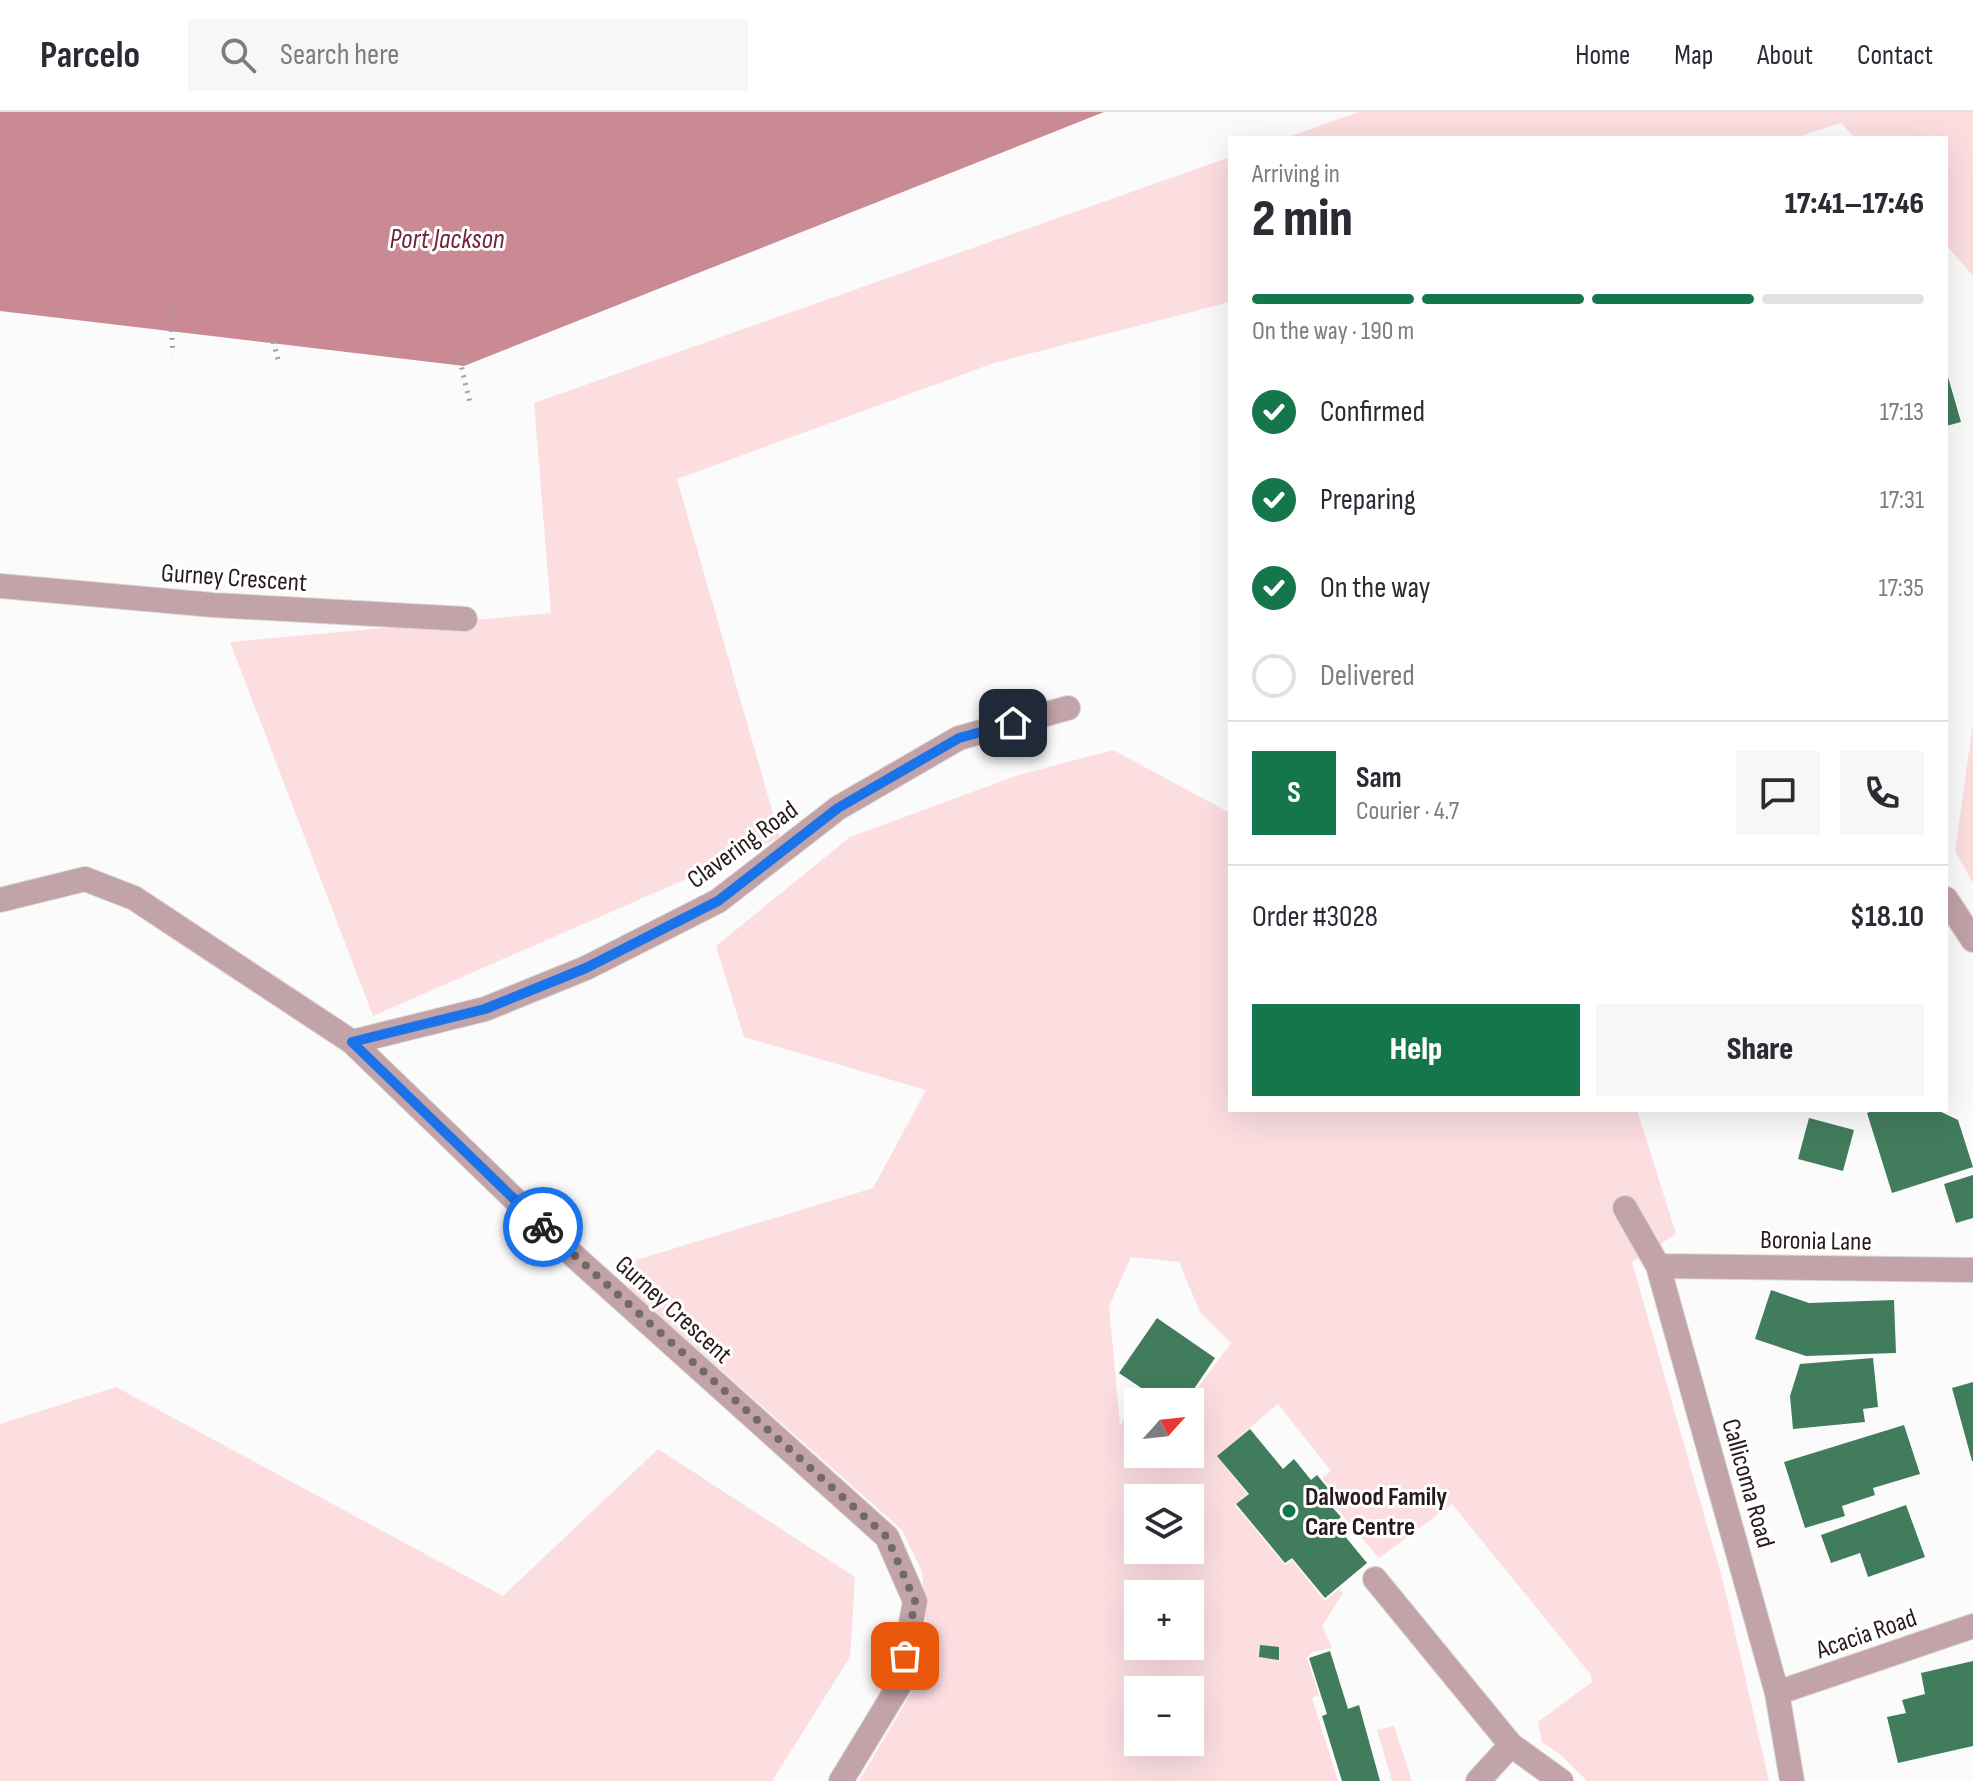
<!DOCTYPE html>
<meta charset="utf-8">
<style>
:root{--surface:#fff;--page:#f7f7f7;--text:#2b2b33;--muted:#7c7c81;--line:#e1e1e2;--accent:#15764c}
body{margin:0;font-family:"Sofia Sans Condensed",sans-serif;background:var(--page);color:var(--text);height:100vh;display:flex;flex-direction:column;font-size:30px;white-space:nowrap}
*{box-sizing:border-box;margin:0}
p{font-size:26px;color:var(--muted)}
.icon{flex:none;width:44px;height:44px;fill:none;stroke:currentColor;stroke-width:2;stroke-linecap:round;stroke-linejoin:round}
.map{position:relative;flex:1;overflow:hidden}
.sheet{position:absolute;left:1228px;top:24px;width:720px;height:976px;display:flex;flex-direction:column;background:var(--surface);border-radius:0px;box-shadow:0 8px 32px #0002}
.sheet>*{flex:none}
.needle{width:52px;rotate:63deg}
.buttons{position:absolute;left:1124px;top:1276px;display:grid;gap:16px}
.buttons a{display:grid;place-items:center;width:80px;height:80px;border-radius:0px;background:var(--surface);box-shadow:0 8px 32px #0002;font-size:40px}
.pin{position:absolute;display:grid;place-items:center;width:68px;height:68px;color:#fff;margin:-34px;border-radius:16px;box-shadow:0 4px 12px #0006}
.courier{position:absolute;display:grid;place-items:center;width:80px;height:80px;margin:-40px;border:6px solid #1a73e8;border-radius:50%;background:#fff;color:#222;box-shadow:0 2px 10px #0007}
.headline em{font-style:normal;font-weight:800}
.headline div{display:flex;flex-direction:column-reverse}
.headline{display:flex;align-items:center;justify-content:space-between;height:136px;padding:0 24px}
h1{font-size:52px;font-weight:800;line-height:60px}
.bar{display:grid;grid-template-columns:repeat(4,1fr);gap:12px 8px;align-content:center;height:96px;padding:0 24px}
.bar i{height:10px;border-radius:6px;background:var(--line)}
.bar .selected{background:var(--accent)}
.bar p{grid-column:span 4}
.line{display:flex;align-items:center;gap:20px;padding:0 24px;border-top:2px solid var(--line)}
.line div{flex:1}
.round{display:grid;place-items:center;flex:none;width:84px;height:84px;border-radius:0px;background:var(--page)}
ol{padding:0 24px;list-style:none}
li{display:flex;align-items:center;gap:24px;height:88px}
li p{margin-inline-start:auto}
li .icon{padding:8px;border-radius:50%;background:var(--accent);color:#fff;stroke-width:4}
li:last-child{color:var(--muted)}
li i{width:44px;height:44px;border:4px solid var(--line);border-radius:50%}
.cta{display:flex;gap:16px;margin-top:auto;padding:16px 24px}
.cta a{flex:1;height:92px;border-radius:0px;background:var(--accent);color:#fff;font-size:32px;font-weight:800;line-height:92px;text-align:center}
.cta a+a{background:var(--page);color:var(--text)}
header{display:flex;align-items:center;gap:48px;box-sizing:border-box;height:112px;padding:0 40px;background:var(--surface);border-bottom:2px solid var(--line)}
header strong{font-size:38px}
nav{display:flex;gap:44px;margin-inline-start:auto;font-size:28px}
.search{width:560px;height:72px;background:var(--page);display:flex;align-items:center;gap:20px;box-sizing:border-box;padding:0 28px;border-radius:0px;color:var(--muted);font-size:30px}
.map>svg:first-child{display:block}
.green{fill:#fcdee1;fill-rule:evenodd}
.water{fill:#ca8a93}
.building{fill:#417c5d}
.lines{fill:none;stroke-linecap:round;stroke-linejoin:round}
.minor-casing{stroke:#d9d7d7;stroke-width:26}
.path{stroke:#a6a0a0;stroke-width:5;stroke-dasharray:2 6;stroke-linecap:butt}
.minor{stroke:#c2a3a7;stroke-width:24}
.done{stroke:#72696a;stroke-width:8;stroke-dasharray:0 14.4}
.route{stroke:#1a73e8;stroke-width:10}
.poi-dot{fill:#15764c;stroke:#fff;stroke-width:3}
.labels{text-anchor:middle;stroke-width:6;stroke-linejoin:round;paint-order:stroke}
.street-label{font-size:26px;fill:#291a1c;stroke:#fff}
.poi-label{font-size:26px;font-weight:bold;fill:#291a1c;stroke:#fff;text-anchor:start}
.water-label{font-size:28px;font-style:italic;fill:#702336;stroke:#fff}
</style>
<header>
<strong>Parcelo</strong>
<div class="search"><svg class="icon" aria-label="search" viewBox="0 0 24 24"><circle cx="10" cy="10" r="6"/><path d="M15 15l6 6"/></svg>Search here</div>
<nav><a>Home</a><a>Map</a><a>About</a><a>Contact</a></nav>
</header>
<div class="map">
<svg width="1973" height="1669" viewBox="0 0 1973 1669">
<rect width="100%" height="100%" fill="#fbfbfb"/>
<path class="green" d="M1359,0H1973V164L1946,133V26H1855L1841,11L1794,26H1285Z
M1230,45V190L994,251L677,367L780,726L373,904L230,530L551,501L534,291Z
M1973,612V771L1955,739Z
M1113,638L1230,701V998H1637L1676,1122L1632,1150L1724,1473L1769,1669H1587L1562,1644L1542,1630L1538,1610L1592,1570L1591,1563L1452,1392L1379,1446L1327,1385L1333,1379L1322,1366L1331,1359L1278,1292L1217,1344L1247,1382L1235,1393L1285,1453L1292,1448L1325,1489L1339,1477L1343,1481L1322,1514L1332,1536L1312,1540L1307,1546L1319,1583L1312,1586L1338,1669H859L923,1561L926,1504L922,1460L902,1418L629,1176L636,1148L873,1076L926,978L744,925L716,834L850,725L1019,663ZM1131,1145L1179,1150L1200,1200L1231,1231L1187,1290H1190V1342H1138V1290H1155L1142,1282L1120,1313L1109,1194ZM1138,1386H1190V1438H1138ZM1138,1482H1190V1534H1138ZM1138,1578H1190V1630H1138Z
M116,1275L503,1484L658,1337L855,1465L850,1545L772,1669H0V1312Z
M1394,1614L1412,1669H1392L1377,1618Z"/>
<path class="water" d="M0,0H1104L464,254L0,199Z"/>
<path class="building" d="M1946,258L1961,310L1946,314Z
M1875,998H1937L1958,1008L1973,1055L1892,1081L1867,1001Z
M1809,1006L1854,1018L1843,1059L1798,1047Z
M1973,1063V1106L1956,1111L1944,1072Z
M1771,1178L1809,1191L1894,1188L1896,1241L1806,1244L1755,1227Z
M1157,1206L1215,1246L1185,1290H1162L1119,1261Z
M1873,1246L1878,1295L1863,1297L1865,1310L1793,1317L1790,1284L1800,1252Z
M1973,1270V1349H1972L1952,1276Z
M1904,1313L1920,1362L1873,1376L1875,1383L1842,1394L1845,1404L1805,1416L1784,1350Z
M1250,1317L1283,1357L1294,1347L1311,1368L1317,1363L1331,1380L1324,1386L1341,1405L1334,1411L1367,1451L1325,1486L1292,1446L1285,1451L1236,1392L1249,1382L1217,1344Z
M1906,1393L1925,1445L1868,1465L1860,1441L1831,1451L1821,1423Z
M1260,1533L1279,1535V1548L1259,1545Z
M1330,1539L1348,1597L1359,1593L1380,1669H1342L1322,1604L1327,1602L1309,1546Z
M1973,1549V1634L1898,1651L1887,1605L1906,1601L1902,1588L1925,1582L1921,1561Z"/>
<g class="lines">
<defs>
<path id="minor" d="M0,474L213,493L465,507
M1946,787L1973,828
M0,788L85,767L134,786L352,930L564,1135L887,1425L915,1489L900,1572L841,1669
M352,930L485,897L586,856L718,789L838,696L959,626L1068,596
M1625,1096L1658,1154L1777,1581L1792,1669
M1658,1154L1973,1158
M1375,1467L1511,1633L1561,1669
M1777,1581L1973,1514
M1478,1669L1511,1633"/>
</defs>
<use href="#minor" class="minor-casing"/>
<path class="path" d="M170,194L173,242
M271,222L279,251
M458,240L470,291"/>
<use href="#minor" class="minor"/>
</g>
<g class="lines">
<path class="done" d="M543,1115L887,1425L915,1489L905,1544"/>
<path class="route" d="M543,1115L352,930L485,897L586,856L718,789L838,696L959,626L1013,611"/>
</g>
<circle class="poi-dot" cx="1289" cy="1399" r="8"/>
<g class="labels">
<g class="street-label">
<text transform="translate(234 465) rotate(4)" y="9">Gurney Crescent</text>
<text transform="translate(742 732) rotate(-36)" y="9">Clavering Road</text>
<text transform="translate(1816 1128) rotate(1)" y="9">Boronia Lane</text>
<text transform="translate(674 1197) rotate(42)" y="9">Gurney Crescent</text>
<text transform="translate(1749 1371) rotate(74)" y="9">Callicoma Road</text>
<text transform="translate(1866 1521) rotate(-19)" y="9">Acacia Road</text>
</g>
<g class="poi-label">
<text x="1305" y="1393">Dalwood Family<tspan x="1305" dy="30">Care Centre</tspan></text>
</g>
<g class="water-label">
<text x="447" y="136">Port Jackson</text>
</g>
</g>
</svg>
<div class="buttons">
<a><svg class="needle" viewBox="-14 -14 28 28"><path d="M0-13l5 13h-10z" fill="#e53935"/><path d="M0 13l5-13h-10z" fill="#7c7c81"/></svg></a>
<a><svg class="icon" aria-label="layers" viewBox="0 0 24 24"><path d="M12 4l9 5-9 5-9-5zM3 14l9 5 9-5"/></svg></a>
<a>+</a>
<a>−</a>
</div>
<div class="pin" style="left:905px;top:1544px;background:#ea580c"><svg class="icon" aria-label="bag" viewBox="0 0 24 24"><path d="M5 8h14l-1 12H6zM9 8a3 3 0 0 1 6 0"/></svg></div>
<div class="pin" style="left:1013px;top:611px;background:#1f2937"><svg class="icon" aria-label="home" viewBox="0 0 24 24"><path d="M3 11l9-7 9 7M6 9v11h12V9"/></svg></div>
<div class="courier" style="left:543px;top:1115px"><svg class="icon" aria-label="bike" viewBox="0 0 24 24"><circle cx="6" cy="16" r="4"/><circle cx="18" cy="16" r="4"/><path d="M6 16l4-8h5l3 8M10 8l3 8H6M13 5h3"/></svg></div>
<section class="sheet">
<div class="headline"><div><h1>2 min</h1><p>Arriving in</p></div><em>17:41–17:46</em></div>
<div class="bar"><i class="selected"></i><i class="selected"></i><i class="selected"></i><i></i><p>On the way · 190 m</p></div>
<ol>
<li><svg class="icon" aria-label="check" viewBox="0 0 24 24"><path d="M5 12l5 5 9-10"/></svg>Confirmed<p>17:13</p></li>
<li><svg class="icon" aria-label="check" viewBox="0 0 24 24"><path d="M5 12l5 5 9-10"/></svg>Preparing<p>17:31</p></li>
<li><svg class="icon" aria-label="check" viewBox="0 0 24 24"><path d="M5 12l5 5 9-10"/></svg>On the way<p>17:35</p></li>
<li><i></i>Delivered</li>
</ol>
<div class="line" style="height:144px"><b class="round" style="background:var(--accent);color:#fff">S</b><div><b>Sam</b><p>Courier · 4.7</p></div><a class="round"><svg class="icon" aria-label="chat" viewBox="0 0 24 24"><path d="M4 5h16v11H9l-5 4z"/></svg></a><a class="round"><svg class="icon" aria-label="phone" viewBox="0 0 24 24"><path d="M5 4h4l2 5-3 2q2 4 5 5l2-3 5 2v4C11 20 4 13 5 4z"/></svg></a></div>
<div class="line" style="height:104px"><div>Order #3028</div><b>$18.10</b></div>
<div class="cta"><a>Help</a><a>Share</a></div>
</section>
</div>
